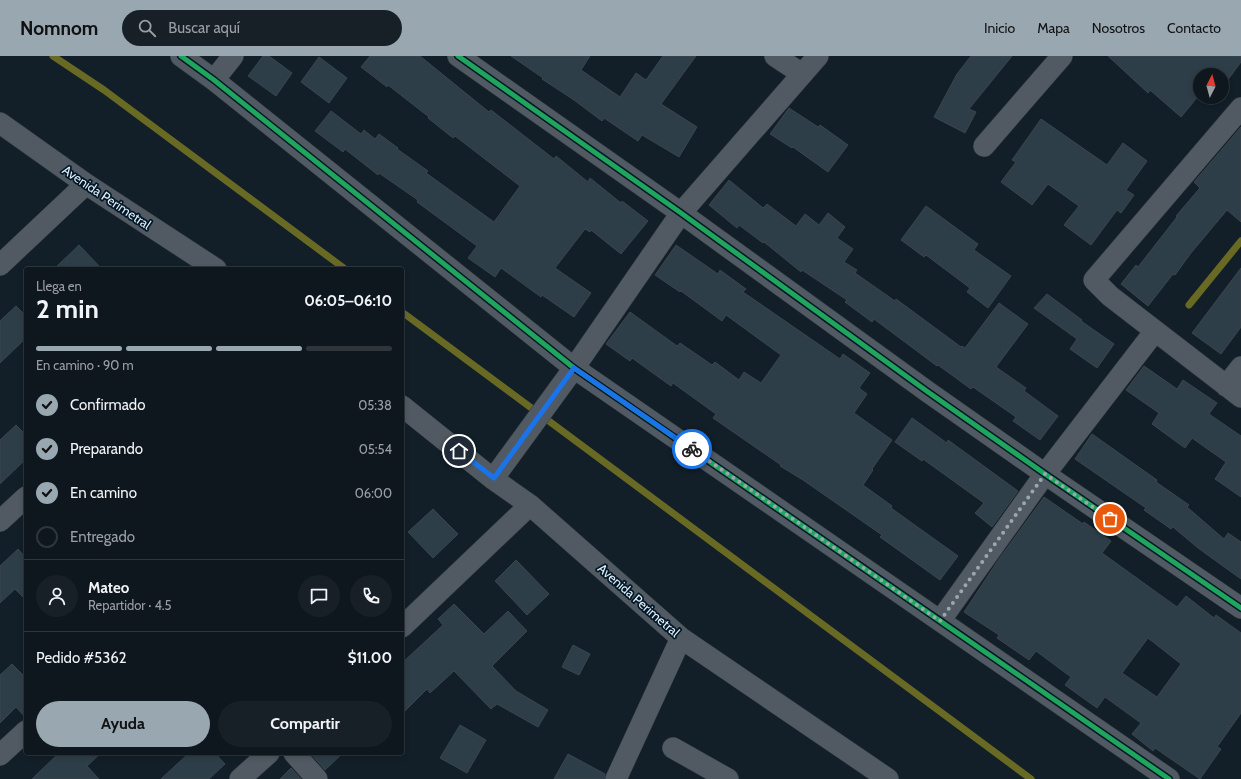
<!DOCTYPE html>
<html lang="es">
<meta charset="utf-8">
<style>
:root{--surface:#0e171e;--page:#172027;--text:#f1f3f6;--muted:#9b9fa4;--line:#2e363c;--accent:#99a7b1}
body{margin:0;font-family:Cabin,sans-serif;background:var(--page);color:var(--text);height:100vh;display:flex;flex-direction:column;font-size:15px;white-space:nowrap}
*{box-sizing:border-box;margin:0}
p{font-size:13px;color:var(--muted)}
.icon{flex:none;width:22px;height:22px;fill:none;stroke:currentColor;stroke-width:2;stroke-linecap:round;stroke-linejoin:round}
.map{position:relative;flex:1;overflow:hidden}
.side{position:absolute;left:24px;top:211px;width:380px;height:488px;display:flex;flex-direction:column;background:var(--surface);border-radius:4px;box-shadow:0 2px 6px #0003,0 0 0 1px var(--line)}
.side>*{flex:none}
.needle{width:26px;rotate:6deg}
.buttons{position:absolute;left:1193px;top:12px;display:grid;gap:8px}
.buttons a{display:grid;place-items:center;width:36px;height:36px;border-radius:50%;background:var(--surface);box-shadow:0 2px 6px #0003,0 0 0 1px var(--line);font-size:20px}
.pin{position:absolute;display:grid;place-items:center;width:34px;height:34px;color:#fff;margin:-17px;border:2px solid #fff;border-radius:50%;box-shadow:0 1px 4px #0007}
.courier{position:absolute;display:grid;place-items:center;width:40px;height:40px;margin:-20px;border:3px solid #1a73e8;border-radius:50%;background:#fff;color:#222;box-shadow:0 1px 5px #0007}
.summary em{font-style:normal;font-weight:700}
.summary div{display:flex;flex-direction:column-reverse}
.summary{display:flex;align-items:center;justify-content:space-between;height:68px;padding:0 12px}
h1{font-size:26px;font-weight:700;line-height:30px}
.bar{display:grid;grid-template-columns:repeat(4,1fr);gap:6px 4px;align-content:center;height:48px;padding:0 12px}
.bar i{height:5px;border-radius:3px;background:var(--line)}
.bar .current{background:var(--accent)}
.bar p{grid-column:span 4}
.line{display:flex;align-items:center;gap:10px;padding:0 12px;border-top:1px solid var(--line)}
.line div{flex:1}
.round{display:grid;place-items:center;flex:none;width:42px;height:42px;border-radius:21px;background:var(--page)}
ol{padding:0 12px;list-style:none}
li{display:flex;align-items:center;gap:12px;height:44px}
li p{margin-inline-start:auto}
li .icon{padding:4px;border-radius:50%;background:var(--accent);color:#111;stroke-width:4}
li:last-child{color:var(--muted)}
li i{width:22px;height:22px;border:2px solid var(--line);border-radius:50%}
.cta{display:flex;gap:8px;margin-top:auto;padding:8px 12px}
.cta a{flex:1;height:46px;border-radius:24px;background:var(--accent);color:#111;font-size:16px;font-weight:700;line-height:46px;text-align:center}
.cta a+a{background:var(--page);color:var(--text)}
header{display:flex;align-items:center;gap:24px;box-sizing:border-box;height:56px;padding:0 20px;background:var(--accent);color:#111}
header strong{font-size:19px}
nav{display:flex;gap:22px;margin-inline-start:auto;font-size:14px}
.search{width:280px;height:36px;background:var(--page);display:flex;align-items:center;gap:10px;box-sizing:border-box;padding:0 14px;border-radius:22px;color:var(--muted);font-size:15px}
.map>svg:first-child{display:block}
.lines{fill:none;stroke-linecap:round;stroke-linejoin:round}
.stream{stroke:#686a24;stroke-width:7}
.building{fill:#2e3e48;stroke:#3b454d;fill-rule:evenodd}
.minor-casing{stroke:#333c43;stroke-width:22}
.minor{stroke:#515a62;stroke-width:21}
.cycleway-casing{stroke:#021727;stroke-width:8}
.cycleway{stroke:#20a55d;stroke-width:5}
.done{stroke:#99a7b1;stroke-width:4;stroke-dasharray:0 7.2}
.route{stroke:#1a73e8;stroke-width:5}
.labels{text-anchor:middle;stroke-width:3.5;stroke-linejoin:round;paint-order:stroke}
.street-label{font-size:13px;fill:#e2f0fb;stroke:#021727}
</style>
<header>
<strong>Nomnom</strong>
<div class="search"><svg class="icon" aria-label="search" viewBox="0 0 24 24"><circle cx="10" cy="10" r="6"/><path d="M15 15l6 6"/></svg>Buscar aquí</div>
<nav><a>Inicio</a><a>Mapa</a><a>Nosotros</a><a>Contacto</a></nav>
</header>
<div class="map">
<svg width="1241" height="723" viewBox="0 0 1241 723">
<rect width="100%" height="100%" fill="#121f28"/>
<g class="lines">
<path class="stream" d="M53,0L104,34L345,213
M1189,249L1241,185
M402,256L1031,723"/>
</g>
<path class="building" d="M263,0H269L292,17L276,40L248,20Z
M370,0H420L489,56L491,54L554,103L556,100L588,126L590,122L621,147L622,145L648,165L621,198L591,174L590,176L585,173L555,212L591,237L574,261L542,239L541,241L501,212L495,221L468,202L477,190L417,146L418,144L379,117L378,119L345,93L343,96L315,75L331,55L361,78L364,74L375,83L379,78L398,92L397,93L428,115L426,117L494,166L520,130L455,80L453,82L428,62L429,61L388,29L387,31L361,11Z
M511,0H590L581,14L620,41L636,17L646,24L663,0H696L661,48L697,71L679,101L642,79L638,85L604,62L602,65L574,44L542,23L543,22Z
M971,0H1012L969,53L976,56L965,77L934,61L957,18Z
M1108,0H1241V6L1224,29L1222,28V19H1200V38L1181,61L1150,34L1148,37Z
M319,1L347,22L329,47L301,26Z
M789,52L818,71L820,69L848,89L828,116L793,91L792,92L770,78Z
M1041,63L1107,109L1123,87L1147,105L1126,134L1134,139L1121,157L1117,154L1091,189L1064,169L1079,150L1048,128L1032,149L1001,126L1016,106L1012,104Z
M1241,71V166L1227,154L1191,197L1175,219L1173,218L1148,250L1121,228L1136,209L1138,211L1177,161L1176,160L1200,132L1194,126Z
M729,124L763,152L767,148L796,170L805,158L819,169L828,157L845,171L837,182L853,193L844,206L857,214L855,217L895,245L896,243L961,291L962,290L965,292L999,247L1028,268L996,311L1026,332L1024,335L1058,360L1040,384L1013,365L1016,361L973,331L971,333L938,309L937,310L874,263L872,266L845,246L847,244L802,214L801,216L764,186L763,187L739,169L737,172L709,149Z
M926,150L978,188L974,194L1011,220L988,252L967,236L970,232L926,199L924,201L901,184Z
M79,189L102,213H54Z
M676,189L718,218L720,214L746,233L743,236L840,303L843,298L870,317L859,332L867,338L854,357L892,384L872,413L873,414L863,429L892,450L891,452L958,500L940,524L880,481L882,479L803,424L780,410L781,409L713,362L716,358L673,327L671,330L632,302L630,305L606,288L630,256L677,290L680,287L712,309L715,306L739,324L744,316L761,327L781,299L726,259L722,265L681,235L680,236L655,219Z
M1241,212V271L1221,298L1192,277Z
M1047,238L1082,264L1081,265L1114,288L1097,312L1070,293L1077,283L1034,252Z
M16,250L26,260V282L0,307V265Z
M1144,310L1177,333L1183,324L1217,347L1209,358L1241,380V441L1215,423L1226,406L1192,382L1185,392L1152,368L1159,357L1126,334Z
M912,362L947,387L948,384L1018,435L992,471L975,457L984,447L923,403L922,405L895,386Z
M16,369L26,379V403L0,428V384Z
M1092,378L1157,424L1156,426L1189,449L1187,451L1224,483L1228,477L1241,486V523L1198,492L1173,471L1171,473L1144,454L1146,452L1075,403Z
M1044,441L1083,468L1084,466L1111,485L1102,497L1177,551L1186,540L1214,562L1216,559L1241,577V657L1217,691L1221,693L1200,723L1155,692L1153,695L1132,678L1141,667L1105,641L1097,652L1065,629L1071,621L1036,595L1029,604L997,582L999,579L964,556L999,503ZM1148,582L1181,608L1157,641L1122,617Z
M433,453L458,478L433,502L408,476Z
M18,493L26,502V544L15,533L0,547V510Z
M516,504L549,538L527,559L495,525Z
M454,548L484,578L508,555L527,575L492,610L516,635L548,654L538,671L497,648L491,653L454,615L430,637L427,633L402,658V607L443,569L438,563Z
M573,589L590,598L579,619L562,611Z
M12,608L26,622V662L16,651L0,667V619Z
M460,669L486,684L467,717L440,702Z
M59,697H101L87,710L99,723H32Z
M189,697H215L225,708L209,723H161Z
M310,697H343L325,714Z
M568,698L605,718L604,723H554Z
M291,712L301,723H280Z"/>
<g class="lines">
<defs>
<path id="minor" d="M181,0L214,24L574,312L1169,723
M458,0L681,157L928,336L1045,418L1241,552
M775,0L802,18
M214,24L233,0
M1241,52L1094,224L1110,240L1241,341
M0,67L86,128L216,213
M984,90L1062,0
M0,209L86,128
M1226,330L1241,311
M402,350L493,423L530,449L681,582L888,723
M493,423L574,312L681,157L818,0
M0,465L26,441
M940,565L1045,418L1155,275
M402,571L530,449
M673,692L728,723
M294,697L317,723
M0,699L26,675
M240,723L269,697
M616,723L681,582"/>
</defs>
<use href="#minor" class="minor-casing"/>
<use href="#minor" class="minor"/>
<defs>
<path id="cycleway" d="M181,0L214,24L574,312L1169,723
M458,0L681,157L928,336L1045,418L1241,552"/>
</defs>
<use href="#cycleway" class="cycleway-casing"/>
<use href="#cycleway" class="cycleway"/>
</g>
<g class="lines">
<path class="done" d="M692,393L940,565L1045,418L1110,463"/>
<path class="route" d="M459,395L494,422L574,312L692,393"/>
</g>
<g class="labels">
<g class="street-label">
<text transform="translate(107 141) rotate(34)" y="5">Avenida Perimetral</text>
<text transform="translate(639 544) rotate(41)" y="5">Avenida Perimetral</text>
</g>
</g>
</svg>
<div class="buttons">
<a><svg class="needle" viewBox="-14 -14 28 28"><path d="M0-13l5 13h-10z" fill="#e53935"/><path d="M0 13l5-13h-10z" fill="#9b9fa4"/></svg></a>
</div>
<div class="pin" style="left:1110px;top:463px;background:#ea580c"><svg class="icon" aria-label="bag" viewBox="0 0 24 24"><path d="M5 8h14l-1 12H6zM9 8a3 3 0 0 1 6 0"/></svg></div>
<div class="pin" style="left:459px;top:395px;background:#1f2937"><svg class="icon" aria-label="home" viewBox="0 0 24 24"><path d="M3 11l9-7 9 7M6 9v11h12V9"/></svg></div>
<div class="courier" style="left:692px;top:393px"><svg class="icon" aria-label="bike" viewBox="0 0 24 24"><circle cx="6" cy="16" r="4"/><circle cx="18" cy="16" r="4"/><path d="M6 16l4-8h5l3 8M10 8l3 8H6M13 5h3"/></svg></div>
<section class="side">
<div class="summary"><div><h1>2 min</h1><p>Llega en</p></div><em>06:05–06:10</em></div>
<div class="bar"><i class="current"></i><i class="current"></i><i class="current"></i><i></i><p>En camino · 90 m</p></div>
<ol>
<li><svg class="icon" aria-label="check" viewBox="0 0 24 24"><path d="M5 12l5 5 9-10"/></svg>Confirmado<p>05:38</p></li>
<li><svg class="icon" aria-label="check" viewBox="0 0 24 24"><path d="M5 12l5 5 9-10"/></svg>Preparando<p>05:54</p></li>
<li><svg class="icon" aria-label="check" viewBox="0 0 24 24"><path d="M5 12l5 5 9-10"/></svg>En camino<p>06:00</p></li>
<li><i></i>Entregado</li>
</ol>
<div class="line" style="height:72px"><a class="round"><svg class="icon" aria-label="person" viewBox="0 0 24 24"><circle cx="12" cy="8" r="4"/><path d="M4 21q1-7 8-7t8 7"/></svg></a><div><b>Mateo</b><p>Repartidor · 4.5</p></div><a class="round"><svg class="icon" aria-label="chat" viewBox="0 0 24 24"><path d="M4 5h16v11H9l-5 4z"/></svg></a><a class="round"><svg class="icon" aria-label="phone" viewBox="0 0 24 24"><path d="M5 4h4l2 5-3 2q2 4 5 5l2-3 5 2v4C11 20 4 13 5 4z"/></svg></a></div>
<div class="line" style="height:52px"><div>Pedido #5362</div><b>$11.00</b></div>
<div class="cta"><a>Ayuda</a><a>Compartir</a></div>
</section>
</div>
